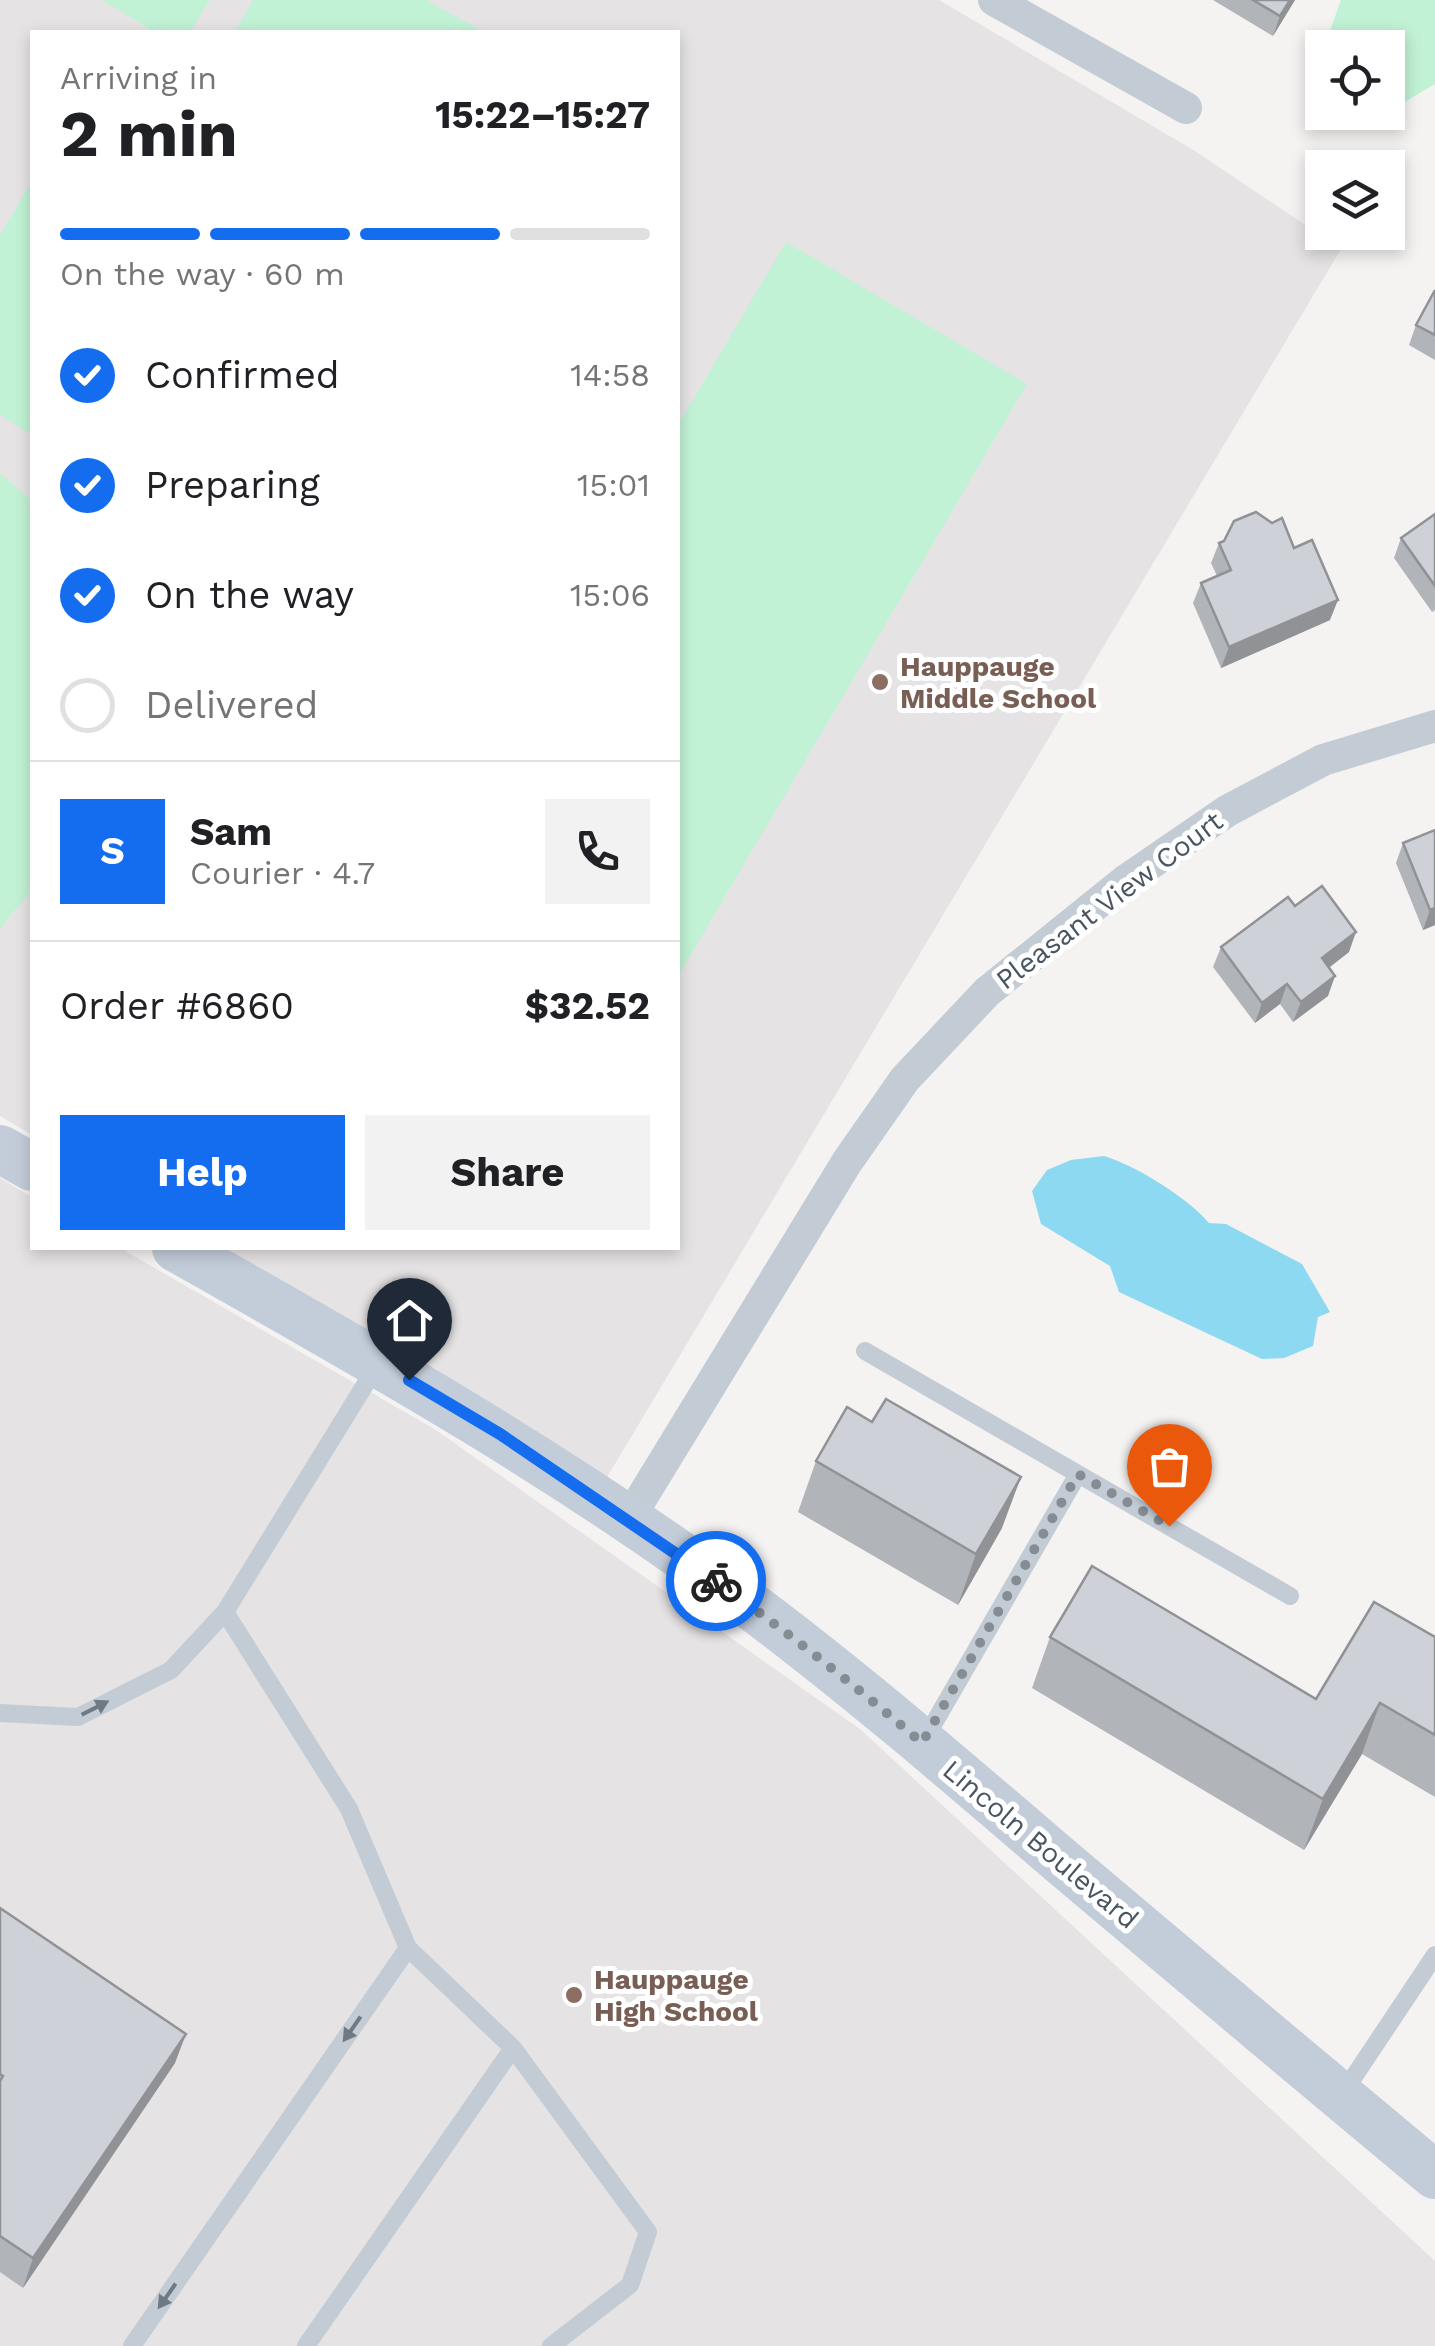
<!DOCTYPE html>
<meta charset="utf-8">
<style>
:root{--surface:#fff;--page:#f2f2f2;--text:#202124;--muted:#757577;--line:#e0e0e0;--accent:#136dee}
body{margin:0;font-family:"Work Sans",sans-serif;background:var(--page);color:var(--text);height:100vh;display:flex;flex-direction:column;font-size:38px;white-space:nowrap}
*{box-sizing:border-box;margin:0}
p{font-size:32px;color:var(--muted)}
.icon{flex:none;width:55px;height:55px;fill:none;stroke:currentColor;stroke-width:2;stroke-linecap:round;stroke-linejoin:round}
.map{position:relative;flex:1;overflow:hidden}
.drawer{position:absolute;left:30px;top:30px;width:650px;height:1220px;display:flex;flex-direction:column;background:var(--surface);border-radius:0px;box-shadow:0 5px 15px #0003}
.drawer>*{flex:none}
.fabs{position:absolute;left:1305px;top:30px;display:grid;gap:20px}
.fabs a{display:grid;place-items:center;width:100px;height:100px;border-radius:0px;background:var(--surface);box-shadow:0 5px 15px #0003;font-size:50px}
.pin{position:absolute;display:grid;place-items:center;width:85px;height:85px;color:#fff;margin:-102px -42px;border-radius:50% 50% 50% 0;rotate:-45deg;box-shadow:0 0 10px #0007}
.pin .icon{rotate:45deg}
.courier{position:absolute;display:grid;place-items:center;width:100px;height:100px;margin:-50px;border:8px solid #136dee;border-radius:50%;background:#fff;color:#222;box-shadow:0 2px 12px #0007}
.overview em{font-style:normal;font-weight:700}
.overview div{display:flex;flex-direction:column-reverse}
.overview{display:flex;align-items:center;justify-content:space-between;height:170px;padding:0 30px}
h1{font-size:65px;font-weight:700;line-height:75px}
.bar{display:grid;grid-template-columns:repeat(4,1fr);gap:15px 10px;align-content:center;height:120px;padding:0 30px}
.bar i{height:12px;border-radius:8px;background:var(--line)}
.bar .active{background:var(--accent)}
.bar p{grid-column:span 4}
.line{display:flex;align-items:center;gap:25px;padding:0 30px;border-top:2px solid var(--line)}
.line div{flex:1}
.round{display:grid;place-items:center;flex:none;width:105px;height:105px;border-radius:0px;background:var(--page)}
ol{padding:0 30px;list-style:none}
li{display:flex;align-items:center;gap:30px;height:110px}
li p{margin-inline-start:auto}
li .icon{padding:10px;border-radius:50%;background:var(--accent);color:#fff;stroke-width:4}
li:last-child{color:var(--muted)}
li i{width:55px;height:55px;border:5px solid var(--line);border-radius:50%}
.action{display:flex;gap:20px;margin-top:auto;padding:20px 30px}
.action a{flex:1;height:115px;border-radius:0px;background:var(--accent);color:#fff;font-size:40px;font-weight:700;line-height:115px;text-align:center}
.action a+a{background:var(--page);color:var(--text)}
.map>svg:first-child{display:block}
.education{fill:#e6e3e4}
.green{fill:#c1f2d5}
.water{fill:#8cd9f1}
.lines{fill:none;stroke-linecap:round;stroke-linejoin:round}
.lane{stroke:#c3ccd4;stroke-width:18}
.street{stroke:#c3ccd4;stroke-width:32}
.secondary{stroke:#c3cdd9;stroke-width:48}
.wall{fill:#b1b4b9}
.shaded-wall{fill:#909296}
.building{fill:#ced1d7;stroke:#909296;stroke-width:2.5}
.oneway{fill:#6e7984}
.done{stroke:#858c94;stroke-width:10;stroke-dasharray:0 18}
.route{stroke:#136dee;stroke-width:12}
.education-dot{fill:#8d6e63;stroke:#fff;stroke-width:4}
.labels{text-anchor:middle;stroke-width:10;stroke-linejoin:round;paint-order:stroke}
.education-label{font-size:28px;font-weight:bold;fill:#785e54;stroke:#fff;text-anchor:start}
.street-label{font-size:28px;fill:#495561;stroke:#fff}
</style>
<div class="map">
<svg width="1435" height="2346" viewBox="0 0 1435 2346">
<rect width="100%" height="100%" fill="#f5f2f2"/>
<path class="education" d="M0,0H939L1195,151L1341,249L606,1479L220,1248H678V32H32V1135L0,1116Z
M0,1178L32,1197V1248H120L436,1430L860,1729L1435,2261V2346H0Z"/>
<path class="green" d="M102,0H210L190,32H155Z
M253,0H426L484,32H235Z
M1341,0H1435V84L1388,112V48L1324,47Z
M32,181V435L0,415V235Z
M786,242L1027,384L680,973L678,972V425Z
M0,473L32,501V890L0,928Z"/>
<path class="water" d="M1104,1156C1135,1165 1188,1198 1209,1223L1226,1224L1302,1264L1330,1312L1318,1317L1313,1346L1284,1358L1262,1359L1119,1292L1110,1266L1041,1224L1032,1191L1047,1170L1071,1160Z"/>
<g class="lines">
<path class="lane" d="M865,1351L1078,1474
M225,1612L349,1809L408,1948L513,2048L648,2232L630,2285L551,2346
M0,1713L78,1717L171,1670L225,1612L376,1367
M923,1742L1078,1474L1290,1596
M1341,2096L1435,1955
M132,2346L408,1948
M306,2346L513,2048"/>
<path class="street" d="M994,0L1186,108
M628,1520L847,1162L905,1079L987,992L1125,881L1227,811L1323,760L1435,726"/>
<path class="secondary" d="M0,1149L32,1167
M176,1248C377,1361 578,1475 763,1615C866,1693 963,1777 1061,1861C1185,1966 1310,2071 1435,2175"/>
</g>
<path class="wall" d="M1213,0H1295L1273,36Z
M1435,290V360L1409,345L1416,325Z
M1435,514V610L1432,612L1394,558L1401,538Z
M1219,543L1294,548L1330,620L1221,668L1193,603L1201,583L1217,576L1211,563Z
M1435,830V925L1423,930L1396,863L1403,843Z
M1295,906L1349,952L1329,968L1328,996L1293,1022L1280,1004L1255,1023L1213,967L1221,947Z
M816,1461L1002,1528L958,1605L798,1512Z
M1050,1637L1316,1699L1435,1637V1797L1362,1754L1304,1850L1032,1688Z
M0,1908L175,2063L23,2288L0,2272Z"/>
<path class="shaded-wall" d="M1290,0H1295L1273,36L1280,16Z
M1338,600L1330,620L1221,668L1229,647Z
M1435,908V925L1423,930L1430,910Z
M1356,932L1349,952L1315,978L1322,958Z
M1335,976L1328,996L1293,1022L1301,1002Z
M1287,984L1280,1004L1255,1023L1262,1003Z
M1021,1477L1002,1528L958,1605L976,1554Z
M1380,1703L1362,1754L1304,1850L1323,1799Z
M186,2034L175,2063L23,2288L33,2258Z"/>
<path class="building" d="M1253,0H1290L1280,16Z
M1435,290V335L1416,325Z
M1256,512L1272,523L1282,518L1294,548L1312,540L1338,600L1229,647L1201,583L1231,570L1219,543L1224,541L1234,521Z
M1435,514V586L1401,538Z
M1435,830V908L1430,910L1403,843Z
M1322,886L1356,932L1322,958L1335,976L1301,1002L1287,984L1262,1003L1221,947L1288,897L1295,906Z
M886,1399L1021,1477L976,1554L816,1461L847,1407L872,1422Z
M1092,1566L1316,1699L1374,1602L1435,1637V1735L1380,1703L1323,1799L1050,1637Z
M0,1908L186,2034L33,2258L0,2236V2081L3,2076L0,2074Z"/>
<defs><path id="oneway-solid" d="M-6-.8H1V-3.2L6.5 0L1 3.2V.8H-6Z" transform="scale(2.5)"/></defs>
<g class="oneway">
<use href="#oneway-solid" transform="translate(95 1708) rotate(-27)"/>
<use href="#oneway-solid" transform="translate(352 2029) rotate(125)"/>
<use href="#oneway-solid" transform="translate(167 2296) rotate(125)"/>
</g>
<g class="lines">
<path class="done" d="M716,1581C787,1632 856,1686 922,1743L1078,1474L1169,1526"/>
<path class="route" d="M409,1380L500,1434L716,1581"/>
</g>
<g class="education-dot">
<circle cx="880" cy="682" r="10"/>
<circle cx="574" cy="1995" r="10"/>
</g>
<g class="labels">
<g class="education-label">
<text x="900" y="676">Hauppauge<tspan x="900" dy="32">Middle School</tspan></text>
<text x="594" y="1989">Hauppauge<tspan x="594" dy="32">High School</tspan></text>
</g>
<g class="street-label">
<text transform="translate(1109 900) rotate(-37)" y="10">Pleasant View Court</text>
<text transform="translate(1041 1844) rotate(40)" y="10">Lincoln Boulevard</text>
</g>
</g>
</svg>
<div class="fabs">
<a><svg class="icon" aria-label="locate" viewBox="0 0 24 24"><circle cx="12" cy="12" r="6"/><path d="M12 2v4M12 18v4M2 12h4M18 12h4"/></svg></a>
<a><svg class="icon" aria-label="layers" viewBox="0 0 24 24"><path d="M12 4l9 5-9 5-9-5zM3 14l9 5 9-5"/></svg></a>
</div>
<div class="pin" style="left:1169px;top:1526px;background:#ea580c"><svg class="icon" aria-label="bag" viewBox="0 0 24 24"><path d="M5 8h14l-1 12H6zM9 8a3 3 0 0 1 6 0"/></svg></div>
<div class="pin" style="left:409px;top:1380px;background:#1f2937"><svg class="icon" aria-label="home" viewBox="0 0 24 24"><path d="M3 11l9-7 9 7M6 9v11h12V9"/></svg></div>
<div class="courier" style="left:716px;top:1581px"><svg class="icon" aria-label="bike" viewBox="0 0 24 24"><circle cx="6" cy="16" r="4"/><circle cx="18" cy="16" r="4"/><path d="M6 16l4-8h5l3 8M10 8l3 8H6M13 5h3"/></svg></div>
<section class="drawer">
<div class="overview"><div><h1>2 min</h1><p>Arriving in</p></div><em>15:22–15:27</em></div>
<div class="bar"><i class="active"></i><i class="active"></i><i class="active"></i><i></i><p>On the way · 60 m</p></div>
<ol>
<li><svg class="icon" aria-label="check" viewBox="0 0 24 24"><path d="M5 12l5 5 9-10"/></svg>Confirmed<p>14:58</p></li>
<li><svg class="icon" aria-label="check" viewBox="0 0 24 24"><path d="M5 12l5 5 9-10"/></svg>Preparing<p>15:01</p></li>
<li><svg class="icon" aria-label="check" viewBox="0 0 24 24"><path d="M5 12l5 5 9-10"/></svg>On the way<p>15:06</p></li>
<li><i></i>Delivered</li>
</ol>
<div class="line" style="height:180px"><b class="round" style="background:var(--accent);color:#fff">S</b><div><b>Sam</b><p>Courier · 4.7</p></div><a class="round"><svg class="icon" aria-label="phone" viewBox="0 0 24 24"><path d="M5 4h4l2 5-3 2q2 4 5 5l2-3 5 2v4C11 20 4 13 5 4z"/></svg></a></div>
<div class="line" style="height:130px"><div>Order #6860</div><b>$32.52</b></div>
<div class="action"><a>Help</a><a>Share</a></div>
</section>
</div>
